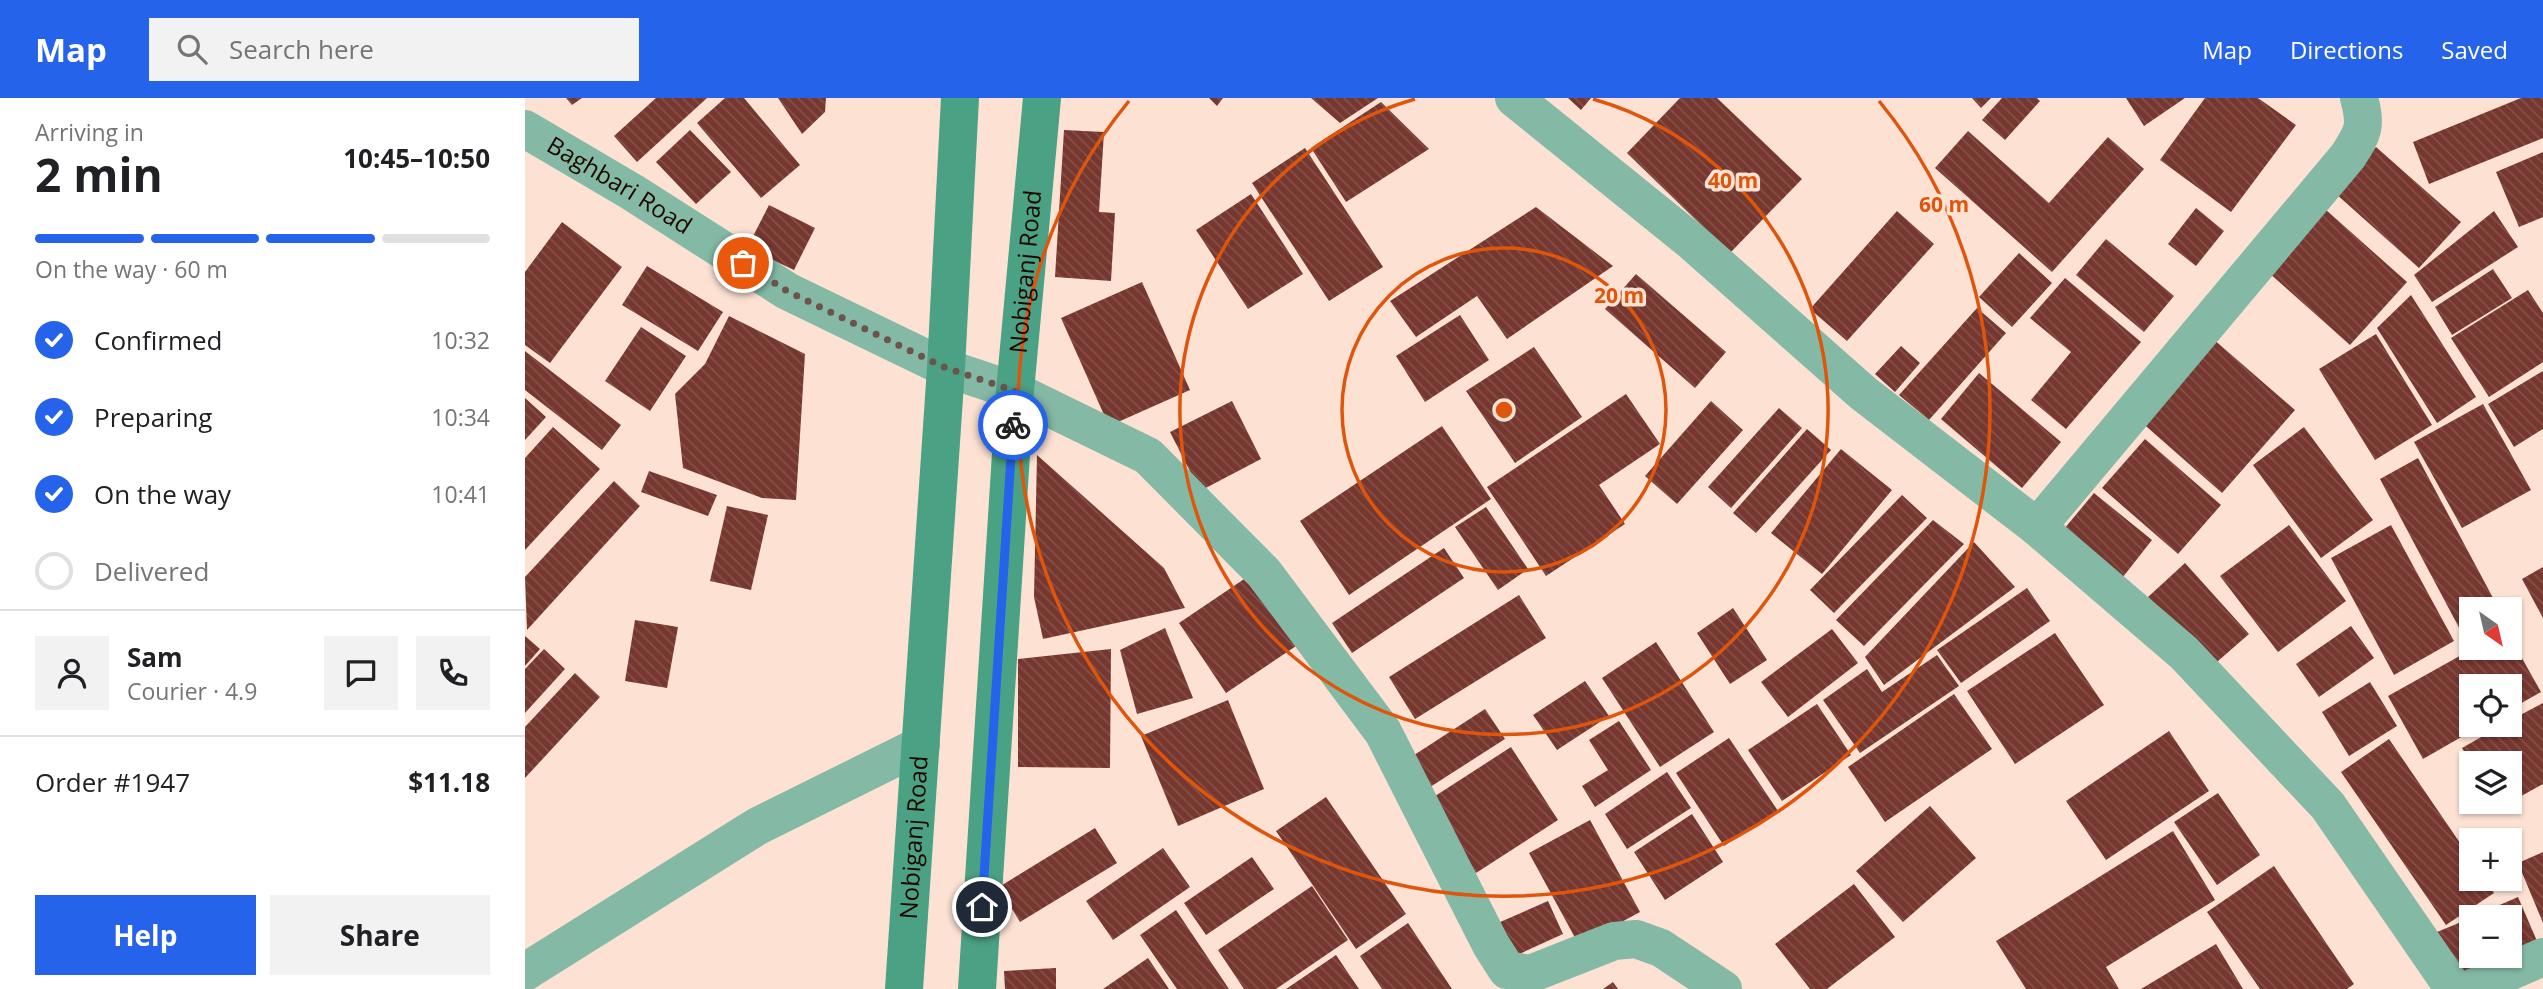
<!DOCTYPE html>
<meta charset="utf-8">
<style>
:root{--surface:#fff;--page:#f2f2f2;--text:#202124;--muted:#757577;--line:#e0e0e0;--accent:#2563eb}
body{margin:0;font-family:"Open Sans",sans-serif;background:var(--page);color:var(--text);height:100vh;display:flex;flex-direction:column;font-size:26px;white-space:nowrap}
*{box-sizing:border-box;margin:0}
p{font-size:23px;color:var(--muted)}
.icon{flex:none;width:38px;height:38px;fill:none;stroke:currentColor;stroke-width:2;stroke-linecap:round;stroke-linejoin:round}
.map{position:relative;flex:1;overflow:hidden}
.side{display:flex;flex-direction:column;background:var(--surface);width:525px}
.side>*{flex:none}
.needle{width:46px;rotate:146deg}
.fabs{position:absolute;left:1934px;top:499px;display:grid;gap:14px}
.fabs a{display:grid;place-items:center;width:63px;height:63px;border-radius:0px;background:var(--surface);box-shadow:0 2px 5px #0004;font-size:35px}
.pin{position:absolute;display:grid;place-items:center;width:60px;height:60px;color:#fff;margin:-30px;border:4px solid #fff;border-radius:50%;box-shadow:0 2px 7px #0007}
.courier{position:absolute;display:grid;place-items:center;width:70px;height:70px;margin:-35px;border:5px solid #2563eb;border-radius:50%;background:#fff;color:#222;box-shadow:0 2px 9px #0007}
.head em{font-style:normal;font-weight:700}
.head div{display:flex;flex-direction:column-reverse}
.head{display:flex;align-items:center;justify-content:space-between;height:119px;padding:0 35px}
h1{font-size:46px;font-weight:700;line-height:52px}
.bar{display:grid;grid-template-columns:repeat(4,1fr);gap:10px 7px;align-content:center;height:84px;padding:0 35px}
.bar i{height:9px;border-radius:5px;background:var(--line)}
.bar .current{background:var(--accent)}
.bar p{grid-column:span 4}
.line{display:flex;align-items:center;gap:18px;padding:0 35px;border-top:2px solid var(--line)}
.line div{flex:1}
.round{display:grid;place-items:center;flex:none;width:74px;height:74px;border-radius:0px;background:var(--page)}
ol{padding:0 35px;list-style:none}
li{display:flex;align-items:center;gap:21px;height:77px}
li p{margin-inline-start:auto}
li .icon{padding:7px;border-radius:50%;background:var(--accent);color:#fff;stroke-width:4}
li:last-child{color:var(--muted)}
li i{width:38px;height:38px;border:4px solid var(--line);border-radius:50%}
.primary-button{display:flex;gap:14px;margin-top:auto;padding:14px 35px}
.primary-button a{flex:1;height:80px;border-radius:0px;background:var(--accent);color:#fff;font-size:28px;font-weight:700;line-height:80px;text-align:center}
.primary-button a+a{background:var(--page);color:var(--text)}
header{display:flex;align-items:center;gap:42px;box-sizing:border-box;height:98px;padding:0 35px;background:var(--accent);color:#fff}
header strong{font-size:33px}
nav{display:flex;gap:38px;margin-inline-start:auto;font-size:24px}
.search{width:490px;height:63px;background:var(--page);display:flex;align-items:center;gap:18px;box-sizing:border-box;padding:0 24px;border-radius:0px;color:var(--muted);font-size:26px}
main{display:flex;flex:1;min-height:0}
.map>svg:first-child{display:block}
.building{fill:url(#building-back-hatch)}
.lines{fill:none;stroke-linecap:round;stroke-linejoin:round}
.minor{stroke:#84b9a5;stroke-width:38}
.secondary{stroke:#4aa184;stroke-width:38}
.done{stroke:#6c544a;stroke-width:7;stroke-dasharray:0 12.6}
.route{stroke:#2563eb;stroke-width:9}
.ring{fill:none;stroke:#de550b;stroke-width:3.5}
.labels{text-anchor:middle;stroke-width:7;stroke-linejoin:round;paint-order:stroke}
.street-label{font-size:24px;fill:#1e0800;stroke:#fde2d4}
.centre{fill:#de550b;stroke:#fde2d4;stroke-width:3.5}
.ring-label{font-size:21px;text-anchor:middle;font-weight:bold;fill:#de550b;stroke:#fde2d4;stroke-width:7;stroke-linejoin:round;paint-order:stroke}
</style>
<header>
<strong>Map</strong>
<div class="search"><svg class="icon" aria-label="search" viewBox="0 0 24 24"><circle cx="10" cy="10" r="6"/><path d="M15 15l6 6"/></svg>Search here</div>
<nav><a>Map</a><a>Directions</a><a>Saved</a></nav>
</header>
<main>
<section class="side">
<div class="head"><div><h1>2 min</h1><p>Arriving in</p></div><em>10:45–10:50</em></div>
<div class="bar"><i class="current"></i><i class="current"></i><i class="current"></i><i></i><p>On the way · 60 m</p></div>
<ol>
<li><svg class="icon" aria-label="check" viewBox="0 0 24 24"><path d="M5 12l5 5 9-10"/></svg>Confirmed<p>10:32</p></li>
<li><svg class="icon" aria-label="check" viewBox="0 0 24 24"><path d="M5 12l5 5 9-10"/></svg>Preparing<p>10:34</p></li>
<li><svg class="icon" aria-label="check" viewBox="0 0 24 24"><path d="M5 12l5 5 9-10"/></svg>On the way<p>10:41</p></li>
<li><i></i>Delivered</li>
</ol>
<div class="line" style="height:126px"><a class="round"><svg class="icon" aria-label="person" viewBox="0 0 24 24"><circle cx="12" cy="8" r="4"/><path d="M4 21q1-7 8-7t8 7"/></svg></a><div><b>Sam</b><p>Courier · 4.9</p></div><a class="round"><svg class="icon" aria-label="chat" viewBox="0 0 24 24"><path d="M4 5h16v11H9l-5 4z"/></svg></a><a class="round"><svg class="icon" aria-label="phone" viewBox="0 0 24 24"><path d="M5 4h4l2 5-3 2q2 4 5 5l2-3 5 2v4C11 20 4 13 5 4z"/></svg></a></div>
<div class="line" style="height:91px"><div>Order #1947</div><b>$11.18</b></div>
<div class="primary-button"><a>Help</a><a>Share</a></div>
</section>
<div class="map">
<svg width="2018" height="891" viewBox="0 0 2018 891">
<defs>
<pattern id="building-back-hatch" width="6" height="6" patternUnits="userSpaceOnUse" patternTransform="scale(1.75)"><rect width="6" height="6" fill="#76372f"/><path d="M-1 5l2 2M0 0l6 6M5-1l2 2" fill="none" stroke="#845049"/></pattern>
</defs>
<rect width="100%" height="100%" fill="#fde2d4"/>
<path class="building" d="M41,0H57L47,7Z
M131,0H182L112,64L89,38Z
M200,0H219L275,67L236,100L172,25Z
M253,0H301L300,14L277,36Z
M684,0H698L692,8Z
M786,0H853L815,25Z
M1043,0H1066L1056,12Z
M1155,0H1192L1277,81L1205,155L1102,55Z
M1447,0H1466L1456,10Z
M1477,0H1512L1515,3L1480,42L1457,22Z
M1601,0H1660L1619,28Z
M1680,0H1733L1771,27L1706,114L1635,62Z
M1996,0H2018V40L1904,86L1888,44Z
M856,4L904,51L821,104L786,50Z
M165,32L206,74L171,106L131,64Z
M539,32L579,34L574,114L590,115L586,183L530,179Z
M1443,33L1524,105L1583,39L1619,71L1527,174L1410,70Z
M1851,49L1936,124L1894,170L1810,95Z
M780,50L858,169L804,203L727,85Z
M2018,54V119L1994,129L1971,74Z
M726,96L778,176L723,211L671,132Z
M244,107L290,130L269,172L222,150Z
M1011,109L1088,168L982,241L952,198L891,239L865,203Z
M1671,110L1699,133L1671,168L1643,146Z
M1800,111L1882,184L1825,247L1743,174Z
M1372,113L1409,146L1322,243L1285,211Z
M1969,113L1993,149L1907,204L1889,177Z
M37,124L97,169L25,265L0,247V174Z
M1581,141L1649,198L1619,234L1551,177Z
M1494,155L1527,185L1487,229L1454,199Z
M122,168L198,214L173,253L97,207Z
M1968,171L1987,200L1927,237L1910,209Z
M1111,176L1201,254L1170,290L1080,211Z
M1540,180L1616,244L1541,331L1506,302L1546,254L1505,220Z
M617,184L665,292L584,328L536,220Z
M2003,192L2018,215V264L1964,299L1926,240Z
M1886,197L1951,299L1912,325L1852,230Z
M1452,210L1481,235L1404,322L1374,297Z
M935,217L964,262L900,304L871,258Z
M204,218L280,256L271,402L237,400L158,370L150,296L180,266Z
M116,229L161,258L125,313L80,283Z
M1851,236L1907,327L1850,362L1794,271Z
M1687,240L1770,312L1697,395L1614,322Z
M1376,248L1395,265L1370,294L1350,276Z
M1009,249L1057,319L990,365L941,293Z
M0,253L96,327L77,352L0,292Z
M2018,273V331L1989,349L1963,306Z
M1454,275L1536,344L1497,390L1416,321Z
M1101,296L1135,346L1074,387L1100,426L1021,478L962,389Z
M0,300L21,319L0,342Z
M707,303L736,361L675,393L645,334Z
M1186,303L1218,332L1152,406L1120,378Z
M1958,306L2006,392L1937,430L1889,344Z
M1254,310L1277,330L1206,410L1183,389Z
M917,328L966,401L824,497L775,423Z
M28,329L75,371L0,452V360Z
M1779,329L1848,422L1796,460L1728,367Z
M1282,331L1306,352L1231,435L1208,415Z
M1620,341L1696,407L1653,456L1577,390Z
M1316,351L1367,392L1297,476L1246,435Z
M512,357L639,470L660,510L518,541L509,499Z
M1893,360L1974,511H1946V535L1939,539L1855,381Z
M124,373L192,397L183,418L116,394Z
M89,383L115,408L2,532L0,479Z
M1569,395L1627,442L1594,484L1534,437Z
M1377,397L1402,420L1309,515L1285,492Z
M202,408L243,417L226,492L185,483Z
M961,409L1003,471L973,492L930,429Z
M1408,422L1439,446L1339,548L1311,522Z
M1764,427L1821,503L1753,554L1695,478Z
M1866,427L1929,543L1869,577L1806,460Z
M1449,444L1490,489L1359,587L1340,559Z
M919,450L939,480L827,555L807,525Z
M1660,465L1724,536L1685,570L1623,499Z
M2018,469V520L1997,481Z
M731,473L777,544L701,595L654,525Z
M1502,490L1525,523L1436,585L1412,552Z
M994,497L1021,540L890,621L864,579Z
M1208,510L1242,562L1205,586L1172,535Z
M110,522L153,529L142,590L100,583Z
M1826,528L1849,560L1794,599L1771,566Z
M640,530L668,600L612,616L595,552Z
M1307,531L1333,565L1263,619L1236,584Z
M1530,535L1579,607L1490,666L1442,593Z
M1984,537L2016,594L1984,612V588H1946V626H1959L1898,661L1863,598L1949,550H1984Z
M0,538L15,551L0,568Z
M1131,544L1189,634L1135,669L1077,580Z
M19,551L40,571L0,615V571Z
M586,551L585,670L493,669V561Z
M1412,557L1434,588L1335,655L1298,602L1342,571L1357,594Z
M50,575L75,599L0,680V629Z
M1060,583L1084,618L1032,652L1008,617Z
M1845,584L1872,628L1824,658L1797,614Z
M1429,596L1467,651L1360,724L1323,669Z
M703,602L739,691L653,728L616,638Z
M2018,605V686L1971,712L1967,704H1984V665H1946L1937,650L1979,626H1984V623Z
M1292,606L1326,657L1257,703L1223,652Z
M960,611L980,641L902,691L883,661Z
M1094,623L1126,672L1070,709L1057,688L1083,672L1064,642Z
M1644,633L1684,693L1581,762L1541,703Z
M1204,640L1253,713L1199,748L1151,675Z
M1864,641L1946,761V780H1960L1969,795L1921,827L1816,674Z
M986,649L1033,722L951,775L904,702Z
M1142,674L1166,710L1102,751L1080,716Z
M1693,695L1735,757L1692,787L1649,724Z
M801,699L881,816L831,851L751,733Z
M1405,708L1451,760L1378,824L1331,773Z
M1167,716L1198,764L1140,802L1109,754Z
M1065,722L1115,814L1054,847L1004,755Z
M570,730L592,765L495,824L474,789Z
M1648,733L1690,802L1581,869L1594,891H1501L1471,843Z
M638,750L665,789L588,842L561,803Z
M2018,754V825L1993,765Z
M727,759L749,791L681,837L659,805Z
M1749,768L1829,886L1822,891H1735L1682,814Z
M1329,786L1370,839L1302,891H1285L1250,846Z
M787,788L823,842L751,891H719L693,852Z
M1993,799L2015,850L1935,886L1912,834L1946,820V858H1984V819H1947Z
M1023,803L1038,836L981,862L966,828Z
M651,812L704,891H652L615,837Z
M883,825L927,891H857L835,858Z
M1691,846L1718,891H1616Z
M811,857L834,891H761Z
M623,860L644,891H578Z
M531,870V891H480L479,873Z
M1088,884L1093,891H1078Z"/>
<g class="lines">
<g class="minor">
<path d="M989,0L1166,143L1338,295L1512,429L1659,555L1803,708L1929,891"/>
<path id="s1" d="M0,31L107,94L262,193L421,270L490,293L623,358L739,475L858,634L966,847L982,872L1005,876L1089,843L1111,841L1136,850L1198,891"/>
<path d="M1512,429L1823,58C1838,35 1842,28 1834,0"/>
<path d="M0,874L231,729L396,647"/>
<path d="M1945,891L2018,859"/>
</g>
<g class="secondary">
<path id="s2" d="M379,891L421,270L435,0"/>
<path id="s3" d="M452,891L490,293L517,0"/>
</g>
</g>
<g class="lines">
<path class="done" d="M218,165L262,193L421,270L490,293L488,327"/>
<path class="route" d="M457,809L488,327"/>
</g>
<g class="ring">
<circle cx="979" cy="312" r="162"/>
<path d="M1068 1A324 324 0 1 1 890 1"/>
<path d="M1354 3A486 486 0 1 1 604 3"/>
</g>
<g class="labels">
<g class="street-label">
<text dy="8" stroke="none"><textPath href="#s1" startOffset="110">Baghbari Road</textPath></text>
<text dy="8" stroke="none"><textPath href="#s3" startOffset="719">Nobiganj Road</textPath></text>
<text dy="8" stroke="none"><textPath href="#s2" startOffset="152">Nobiganj Road</textPath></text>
</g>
</g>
<circle cx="979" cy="312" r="10" class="centre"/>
<g class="ring-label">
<text x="1208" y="90">40 m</text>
<text x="1419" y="114">60 m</text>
<text x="1094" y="205">20 m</text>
</g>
</svg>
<div class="fabs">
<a><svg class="needle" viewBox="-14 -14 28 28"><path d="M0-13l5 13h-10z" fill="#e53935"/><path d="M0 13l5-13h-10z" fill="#757577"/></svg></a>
<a><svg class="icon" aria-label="locate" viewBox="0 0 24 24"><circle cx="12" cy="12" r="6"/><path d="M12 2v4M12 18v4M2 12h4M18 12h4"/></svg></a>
<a><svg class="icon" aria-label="layers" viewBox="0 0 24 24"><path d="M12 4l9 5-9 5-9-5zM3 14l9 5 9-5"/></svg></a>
<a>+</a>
<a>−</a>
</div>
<div class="pin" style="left:218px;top:165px;background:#ea580c"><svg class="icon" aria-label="bag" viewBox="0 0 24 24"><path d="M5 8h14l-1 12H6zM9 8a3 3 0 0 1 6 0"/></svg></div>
<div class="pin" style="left:457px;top:809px;background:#1f2937"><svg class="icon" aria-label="home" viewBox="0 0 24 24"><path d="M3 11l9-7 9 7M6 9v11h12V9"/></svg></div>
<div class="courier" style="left:488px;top:327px"><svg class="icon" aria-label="bike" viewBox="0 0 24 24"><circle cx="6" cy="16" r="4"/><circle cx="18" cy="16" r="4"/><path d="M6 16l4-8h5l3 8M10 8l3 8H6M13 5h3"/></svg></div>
</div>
</main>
